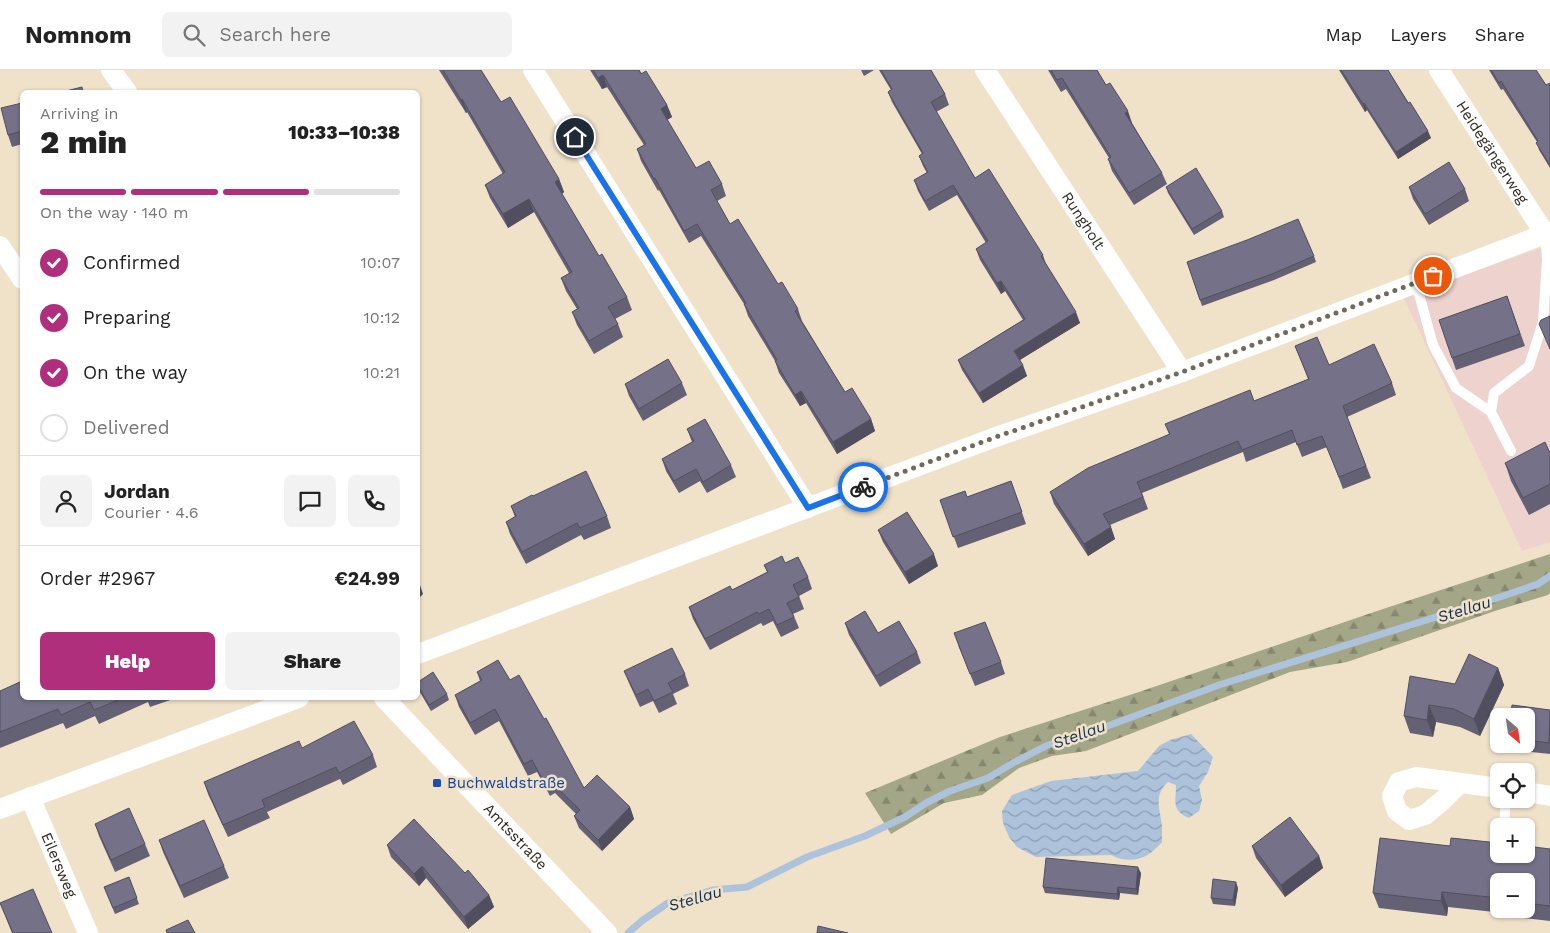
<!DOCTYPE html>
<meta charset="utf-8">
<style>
:root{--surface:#fff;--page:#f2f2f2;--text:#222;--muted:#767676;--line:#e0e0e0;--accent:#af2f7c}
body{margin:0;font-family:"Work Sans",sans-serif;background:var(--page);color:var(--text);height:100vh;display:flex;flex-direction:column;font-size:19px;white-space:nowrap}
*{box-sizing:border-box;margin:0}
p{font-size:16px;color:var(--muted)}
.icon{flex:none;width:28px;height:28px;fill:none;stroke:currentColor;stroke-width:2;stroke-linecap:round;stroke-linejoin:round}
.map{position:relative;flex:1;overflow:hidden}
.details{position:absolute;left:20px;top:20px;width:400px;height:610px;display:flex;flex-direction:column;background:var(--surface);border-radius:8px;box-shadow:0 1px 4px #0004}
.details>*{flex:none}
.needle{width:32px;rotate:151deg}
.fabs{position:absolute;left:1490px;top:638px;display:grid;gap:10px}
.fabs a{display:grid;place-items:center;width:45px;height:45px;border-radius:8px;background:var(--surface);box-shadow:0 1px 4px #0004;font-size:25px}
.pin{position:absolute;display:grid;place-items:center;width:42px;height:42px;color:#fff;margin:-21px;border:2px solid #fff;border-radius:50%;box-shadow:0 1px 5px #0007}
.courier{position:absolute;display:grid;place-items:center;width:50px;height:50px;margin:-25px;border:4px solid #1a73e8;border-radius:50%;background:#fff;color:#222;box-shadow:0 1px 6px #0007}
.headline em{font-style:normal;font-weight:800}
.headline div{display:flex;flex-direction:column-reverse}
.headline{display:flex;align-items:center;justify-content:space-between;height:85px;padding:0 20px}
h1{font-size:32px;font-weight:800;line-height:38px}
.bar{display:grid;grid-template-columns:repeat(4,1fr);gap:8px 5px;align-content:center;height:60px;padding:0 20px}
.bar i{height:6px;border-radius:4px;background:var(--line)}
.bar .selected{background:var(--accent)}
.bar p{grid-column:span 4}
.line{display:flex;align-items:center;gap:12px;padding:0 20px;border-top:1px solid var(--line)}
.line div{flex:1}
.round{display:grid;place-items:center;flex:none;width:52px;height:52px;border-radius:8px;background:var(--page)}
ol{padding:0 20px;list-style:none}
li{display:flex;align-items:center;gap:15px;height:55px}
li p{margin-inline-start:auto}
li .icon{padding:5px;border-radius:50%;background:var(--accent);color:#fff;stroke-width:4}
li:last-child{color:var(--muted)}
li i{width:28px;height:28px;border:2px solid var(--line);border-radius:50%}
.primary-button{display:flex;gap:10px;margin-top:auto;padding:10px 20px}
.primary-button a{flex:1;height:58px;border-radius:8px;background:var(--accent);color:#fff;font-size:20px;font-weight:800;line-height:58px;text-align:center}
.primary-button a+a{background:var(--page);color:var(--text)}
header{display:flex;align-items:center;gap:30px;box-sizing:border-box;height:70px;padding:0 25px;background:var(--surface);border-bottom:1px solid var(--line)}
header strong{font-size:24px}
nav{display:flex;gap:28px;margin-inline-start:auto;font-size:18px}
.search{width:350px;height:45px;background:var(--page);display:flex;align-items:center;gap:12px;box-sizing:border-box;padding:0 18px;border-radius:8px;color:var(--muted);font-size:19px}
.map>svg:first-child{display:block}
.commercial{fill:#edd2ce}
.forest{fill:url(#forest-firs)}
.water{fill:url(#water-waves)}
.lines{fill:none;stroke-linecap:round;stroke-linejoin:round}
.stream{stroke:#adc2db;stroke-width:7}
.lane{stroke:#fff;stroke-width:10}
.street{stroke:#fff;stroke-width:20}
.wall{fill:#646175;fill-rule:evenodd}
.shaded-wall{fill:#514f5f}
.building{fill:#747188;stroke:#514f5f}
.done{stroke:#72695a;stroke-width:5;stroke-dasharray:0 9}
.route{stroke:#1a73e8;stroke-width:6}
.transit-dot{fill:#1a4fb4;stroke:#f0e1c9;stroke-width:2}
.labels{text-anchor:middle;stroke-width:5;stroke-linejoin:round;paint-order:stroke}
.street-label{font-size:15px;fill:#2e281f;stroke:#f0e1c9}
.transit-label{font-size:15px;fill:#164399;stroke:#f0e1c9;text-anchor:start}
.water-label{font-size:16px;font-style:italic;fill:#112f52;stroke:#f0e1c9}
</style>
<header>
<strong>Nomnom</strong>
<div class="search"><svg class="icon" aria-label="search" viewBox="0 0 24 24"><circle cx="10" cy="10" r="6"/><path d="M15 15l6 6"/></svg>Search here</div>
<nav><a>Map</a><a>Layers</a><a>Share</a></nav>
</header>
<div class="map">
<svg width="1550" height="863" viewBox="0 0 1550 863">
<defs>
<pattern id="forest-firs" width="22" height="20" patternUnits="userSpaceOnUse" patternTransform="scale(1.25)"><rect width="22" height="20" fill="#a3a687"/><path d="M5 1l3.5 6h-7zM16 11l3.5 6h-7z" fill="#85876e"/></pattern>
<pattern id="water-waves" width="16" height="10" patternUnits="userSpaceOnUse" patternTransform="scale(1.25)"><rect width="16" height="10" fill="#adc2db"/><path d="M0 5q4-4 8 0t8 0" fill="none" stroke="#8d9eb1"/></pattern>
</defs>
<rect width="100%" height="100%" fill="#f0e1c9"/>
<path class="commercial" d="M1550,175V472L1522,481L1403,226Z"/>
<path class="forest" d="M1550,484V523L1548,525L1498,540L1347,592L1290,602L1086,681L1052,686L1019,698L982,725L944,733L891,764L865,723L1000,667L1139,622L1380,540Z"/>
<path class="water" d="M1191,664L1213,687L1208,702L1199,716L1202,730L1199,741L1189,748C1171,740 1176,732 1176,715L1168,712C1153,726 1160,738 1162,756C1162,761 1162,767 1162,772C1148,789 1131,795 1111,785L1036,787L1017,777L1009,767L1003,753L1002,741L1012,725L1051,711L1138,701L1159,676L1170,670Z"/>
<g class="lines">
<path class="stream" d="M628,863L643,850L668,833L713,820L747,817L807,787L865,766L905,747L926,733L950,721L988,708L1013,693L1048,675L1083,665L1219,615L1503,526L1538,514L1550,506"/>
<path class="lane" d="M1416,213L1433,275L1456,318L1491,342
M1511,381L1491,342L1494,323L1529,296L1543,252L1547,189L1545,164
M1504,756L1506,729"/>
<g class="street">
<path d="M111,0L127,22"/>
<path d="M533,0L808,438"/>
<path id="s1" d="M985,0L1182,302"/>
<path id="s2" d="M1439,0L1545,164"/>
<path d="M0,176L22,209"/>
<path d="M418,584L993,368L1182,302L1550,162"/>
<path id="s3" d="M384,628L607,863"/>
<path d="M1460,713L1442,731L1425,745L1409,750L1397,741L1392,726L1399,712L1416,707L1499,718"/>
<path d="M1526,722L1550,726"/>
<path id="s4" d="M30,727L88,863"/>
<path d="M0,739L299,628"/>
</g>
</g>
<path class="wall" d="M439,0H481L501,32L559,109L564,122L562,124L599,186L627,227L632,240L615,249L618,254L623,267L594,284L577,255L572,242L577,239L566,221L561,208L569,203L534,142L508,158L490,128L485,115L503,104L467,42L466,43Z
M590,0H639L667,35L672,47L667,50L696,98L722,114L726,126L717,131L730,154L798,239L802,251L845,322L871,349L875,361L837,384L806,333L800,336L779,303L775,291L748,246L744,234L701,166L689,173L659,120L658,121L641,91L637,79L644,75L607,17L602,19Z
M861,0H874L864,6Z
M879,0H931L945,24L949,35L936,42L975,108L1043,185L1046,194L1080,253L1020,290L1027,306L983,333L962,300L958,290L1023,250L1005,221L1001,224L980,190L976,179L986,173L957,125L929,141L918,121L914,110L927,103L923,96L919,86L922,84L892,32L888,22L891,20Z
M1048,0H1097L1106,15L1132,53L1162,103L1167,114L1134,135L1112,101L1108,89L1109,88L1066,19L1061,22Z
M1339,0H1388L1431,68L1398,89L1367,40L1365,42Z
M1489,0H1536L1546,15L1550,13V98L1539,80L1537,72L1503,19L1501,20Z
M22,33V74L12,77L8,65Z
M1166,117L1222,141L1224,147L1194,165L1168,123Z
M1409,117L1465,119L1469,131L1429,155L1413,129Z
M1314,186L1316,192L1274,210L1202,236L1187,192Z
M1507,226L1525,276L1456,300L1439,250Z
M1295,276L1329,295L1392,313L1396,325L1347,347L1371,408L1343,419L1327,377L1302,387L1296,372L1246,392L1243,382L1142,423L1148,439L1110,455L1115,469L1088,486L1054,434L1050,422L1169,364L1165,354L1254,331L1308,309Z
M682,313L687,325L643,351L629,326L625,314Z
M687,359L731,395L736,407L707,423L700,411L679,423L666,401L662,389L692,372Z
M1550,383V434L1529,445L1511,411L1505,393Z
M1011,411L1026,454L958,478L940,430L967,427Z
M533,426L607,446L611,458L584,470L581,465L526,494L510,464L506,452L515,447L511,436Z
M878,460L938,496L909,514L883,472Z
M785,493L808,507L812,519L799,526L804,539L793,544L799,558L781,567L773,551L763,556L761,553L710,580L693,549L689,537L732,520L767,502L764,495Z
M845,553L878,563L917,582L921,593L880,617L849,565Z
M958,575L1001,592L1005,604L975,616Z
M1498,598L1504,615L1480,666L1460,657L1436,652L1433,667L1410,663L1404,646L1455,614Z
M624,601L685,604L689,616L673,624L677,634L659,643L653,631L640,637L629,613Z
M477,602L510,610L584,718L630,737L634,749L602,781L579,758L574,746L576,744L555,723L550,726L537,702L528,706L499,651L475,665L459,637L455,625L480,611Z
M418,612L447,624L449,630L431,641L418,619Z
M0,621L22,628H176L150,637L148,632L99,654L95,646L66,659L63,653L0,678Z
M1550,640V684L1513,680L1510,674H1526V646Z
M302,678L373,685L377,697L343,715L340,709L267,742L270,748L228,767L208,724L204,712Z
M95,754L145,774L150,786L115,802L99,766Z
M159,770L224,796L229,808L184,828L163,782Z
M387,775L489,825L494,837L468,859L426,808L419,816L391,787Z
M1252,776L1319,786L1323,798L1285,827L1256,788Z
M1450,776L1550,779V851L1514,847L1513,844L1448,837L1447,846L1379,838L1373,823ZM1499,811H1526V839H1499Z
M1141,803L1138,825L1120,823L1119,830L1045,823L1043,817Z
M129,807L139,834L115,844L104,817Z
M1238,818L1235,836L1213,834L1211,828Z
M0,833L52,863H12Z"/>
<path class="shaded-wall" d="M603,5L607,17L602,19L598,8Z
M462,29L467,42L466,43L461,30Z
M1364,33L1367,40L1365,42L1363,34Z
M667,35L672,47L665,51L661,39Z
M1128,41L1132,53L1129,55L1125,43Z
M1428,61L1431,68L1398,89L1396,82Z
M559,109L564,122L560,125L555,112Z
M529,129L534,142L508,158L503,144Z
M1001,211L1005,221L1001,224L997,213Z
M1076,242L1080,253L1018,291L1014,281Z
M1023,295L1027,306L983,333L979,323Z
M801,321L806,333L800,336L795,325Z
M871,349L875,361L837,384L833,372Z
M1111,457L1115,469L1088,486L1084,474Z
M934,484L938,496L909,514L905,502Z
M419,512L423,524L418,529V514Z
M1498,598L1504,615L1480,666L1474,649Z
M1429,635L1436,652L1433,667L1427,650Z
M630,737L634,749L602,781L598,770Z
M1319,786L1323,798L1285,827L1281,815Z
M422,796L426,808L419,816L414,804Z
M1138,797L1141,803L1138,825L1136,819Z
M1236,812L1238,818L1235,836L1233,830Z
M1118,817L1120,823L1119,830L1117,824Z
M1442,822L1448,837L1447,846L1441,831Z
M489,825L494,837L468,859L464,847Z"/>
<path class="building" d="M443,0H481L501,32L510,27L559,109L555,112L599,186L602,184L627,227L608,237L618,254L589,271L572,242L579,238L561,208L572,202L529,129L503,144L485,115L505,102L462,29L461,30Z
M593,0H639L641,4L646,1L667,35L661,39L696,98L709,91L722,114L711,120L730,154L738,149L778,214L782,212L798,239L795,241L845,322L852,318L871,349L833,372L801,321L795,325L775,291L777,290L744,234L746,233L697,154L684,161L655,108L654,109L637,79L646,74L603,5L598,8Z
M881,0H931L945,24L931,32L975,108L989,99L1043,185L1041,186L1076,242L1014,281L1023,295L979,323L958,290L1025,249L1001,211L997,213L976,179L988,171L953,115L925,131L914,110L928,102L919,86L923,83L888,22L892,19Z
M1051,0H1097L1106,15L1110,13L1128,41L1125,43L1162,103L1129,123L1108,89L1111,87L1062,8L1057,10Z
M1341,0H1388L1408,33L1410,32L1428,61L1396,82L1364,33L1363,34Z
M1491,0H1536L1546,15L1550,13V95L1536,73L1538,71L1501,11L1499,13Z
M82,17L83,22H62Z
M22,33V61L8,65L1,38Z
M1449,92L1465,119L1425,144L1409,117Z
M1196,98L1222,141L1192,159L1166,117Z
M1298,149L1314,186L1272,204L1200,230L1187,192L1247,170Z
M1507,226L1520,264L1452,288L1439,250Z
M1550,246V279L1539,254L1541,250Z
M1317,267L1329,295L1374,274L1392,313L1343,336L1366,396L1339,407L1322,366L1297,375L1292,360L1242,380L1238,371L1137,412L1143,427L1103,444L1111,457L1084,474L1050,422L1088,398L1170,364L1165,354L1250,320L1254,331L1309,309L1295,276Z
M668,289L682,313L639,339L625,314Z
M705,349L731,395L703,412L696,399L674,411L662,389L694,371L687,359Z
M1545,372L1550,383V414L1523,428L1505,393Z
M586,401L607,446L580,458L577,453L522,482L506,452L516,446L511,436L532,425L533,426Z
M1011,411L1022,442L953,467L940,430L965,421L967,427Z
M907,442L934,484L905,502L878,460Z
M782,486L785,493L798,487L808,507L793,515L799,527L787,533L794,547L777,555L769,539L759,544L757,542L705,569L689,537L730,516L732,520L768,502L764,495Z
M865,541L878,563L899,551L917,582L876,606L845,553Z
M985,552L1001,592L970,604L954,563Z
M672,578L685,604L668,613L673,622L654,631L648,619L636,625L624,601Z
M1469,584L1498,598L1474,649L1454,639L1429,635L1427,650L1404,646L1410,606L1455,614Z
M498,590L510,610L519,605L544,649L546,648L584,718L597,705L630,737L598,770L574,746L580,740L550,711L545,714L532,690L524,694L495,639L470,653L455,625L482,610L477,602Z
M433,602L447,624L429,635L418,616V612Z
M22,611V628H123L94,640L90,632L61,645L58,639L0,662V621Z
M1512,635L1550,640L1549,673L1526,670V646H1511Z
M354,651L373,685L339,703L336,697L262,730L265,737L223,755L204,712L299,671L302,678Z
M129,738L145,774L111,790L95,754Z
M1290,747L1319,786L1281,815L1252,776Z
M414,749L465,803L468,800L489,825L464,847L422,796L414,804L387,775Z
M204,750L224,796L180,816L159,770Z
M1380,768L1450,776L1451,768L1499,773V784H1526V776L1550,779V836L1526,833V811H1499V828L1442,822L1441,831L1373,823Z
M1046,788L1138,797L1136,819L1118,817L1117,824L1043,817Z
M129,807L137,828L113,838L104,817Z
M1213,809L1236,812L1233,830L1211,828Z
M33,819L52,863H13L0,833Z
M188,850L195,863H167L166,860Z
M818,856L848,863H817Z"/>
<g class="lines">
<path class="done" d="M863,417L993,368L1182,302L1433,206"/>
<path class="route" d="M575,67L808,438L863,417"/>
</g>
<rect class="transit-dot" x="432" y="708" width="10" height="10" rx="2.5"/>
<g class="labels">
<g class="street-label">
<text dy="5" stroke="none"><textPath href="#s2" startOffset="98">Heidegängerweg</textPath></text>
<text dy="5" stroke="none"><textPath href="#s1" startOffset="180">Rungholt</textPath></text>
<text dy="5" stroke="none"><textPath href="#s3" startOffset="191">Amtsstraße</textPath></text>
<text dy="5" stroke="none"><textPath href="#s4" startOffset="74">Eilersweg</textPath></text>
</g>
<g class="transit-label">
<text x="447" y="718">Buchwaldstraße</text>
</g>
<g class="water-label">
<text transform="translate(1464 539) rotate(-17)" y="6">Stellau</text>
<text transform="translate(1079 664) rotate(-20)" y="6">Stellau</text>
<text transform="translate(695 828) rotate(-16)" y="6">Stellau</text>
</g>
</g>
</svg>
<div class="fabs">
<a><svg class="needle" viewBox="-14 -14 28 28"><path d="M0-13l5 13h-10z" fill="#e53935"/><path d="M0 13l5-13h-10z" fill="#767676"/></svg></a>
<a><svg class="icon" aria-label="locate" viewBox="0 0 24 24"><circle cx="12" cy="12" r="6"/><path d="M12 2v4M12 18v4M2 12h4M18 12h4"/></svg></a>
<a>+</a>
<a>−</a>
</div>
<div class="pin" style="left:1433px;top:206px;background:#ea580c"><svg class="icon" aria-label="bag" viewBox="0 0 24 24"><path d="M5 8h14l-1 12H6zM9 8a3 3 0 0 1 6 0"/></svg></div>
<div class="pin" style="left:575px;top:67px;background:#1f2937"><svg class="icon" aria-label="home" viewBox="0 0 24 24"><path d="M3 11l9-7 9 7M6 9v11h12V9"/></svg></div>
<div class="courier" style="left:863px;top:417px"><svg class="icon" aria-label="bike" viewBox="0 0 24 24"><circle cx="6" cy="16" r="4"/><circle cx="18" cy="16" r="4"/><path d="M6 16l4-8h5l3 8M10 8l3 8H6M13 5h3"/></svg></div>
<section class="details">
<div class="headline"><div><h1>2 min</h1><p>Arriving in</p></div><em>10:33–10:38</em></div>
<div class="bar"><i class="selected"></i><i class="selected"></i><i class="selected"></i><i></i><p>On the way · 140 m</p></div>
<ol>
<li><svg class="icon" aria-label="check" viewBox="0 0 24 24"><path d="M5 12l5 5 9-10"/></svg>Confirmed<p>10:07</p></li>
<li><svg class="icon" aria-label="check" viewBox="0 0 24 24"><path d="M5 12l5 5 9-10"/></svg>Preparing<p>10:12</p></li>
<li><svg class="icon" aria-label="check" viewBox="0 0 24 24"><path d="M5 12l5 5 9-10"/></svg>On the way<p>10:21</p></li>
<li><i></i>Delivered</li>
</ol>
<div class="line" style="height:90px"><a class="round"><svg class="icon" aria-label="person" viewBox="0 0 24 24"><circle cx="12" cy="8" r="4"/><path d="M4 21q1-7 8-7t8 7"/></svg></a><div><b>Jordan</b><p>Courier · 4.6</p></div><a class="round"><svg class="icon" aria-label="chat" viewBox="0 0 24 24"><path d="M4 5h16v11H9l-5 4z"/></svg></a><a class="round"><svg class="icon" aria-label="phone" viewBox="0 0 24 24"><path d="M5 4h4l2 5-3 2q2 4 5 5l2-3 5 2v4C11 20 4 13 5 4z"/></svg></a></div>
<div class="line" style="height:65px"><div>Order #2967</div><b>€24.99</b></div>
<div class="primary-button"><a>Help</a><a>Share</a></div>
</section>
</div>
